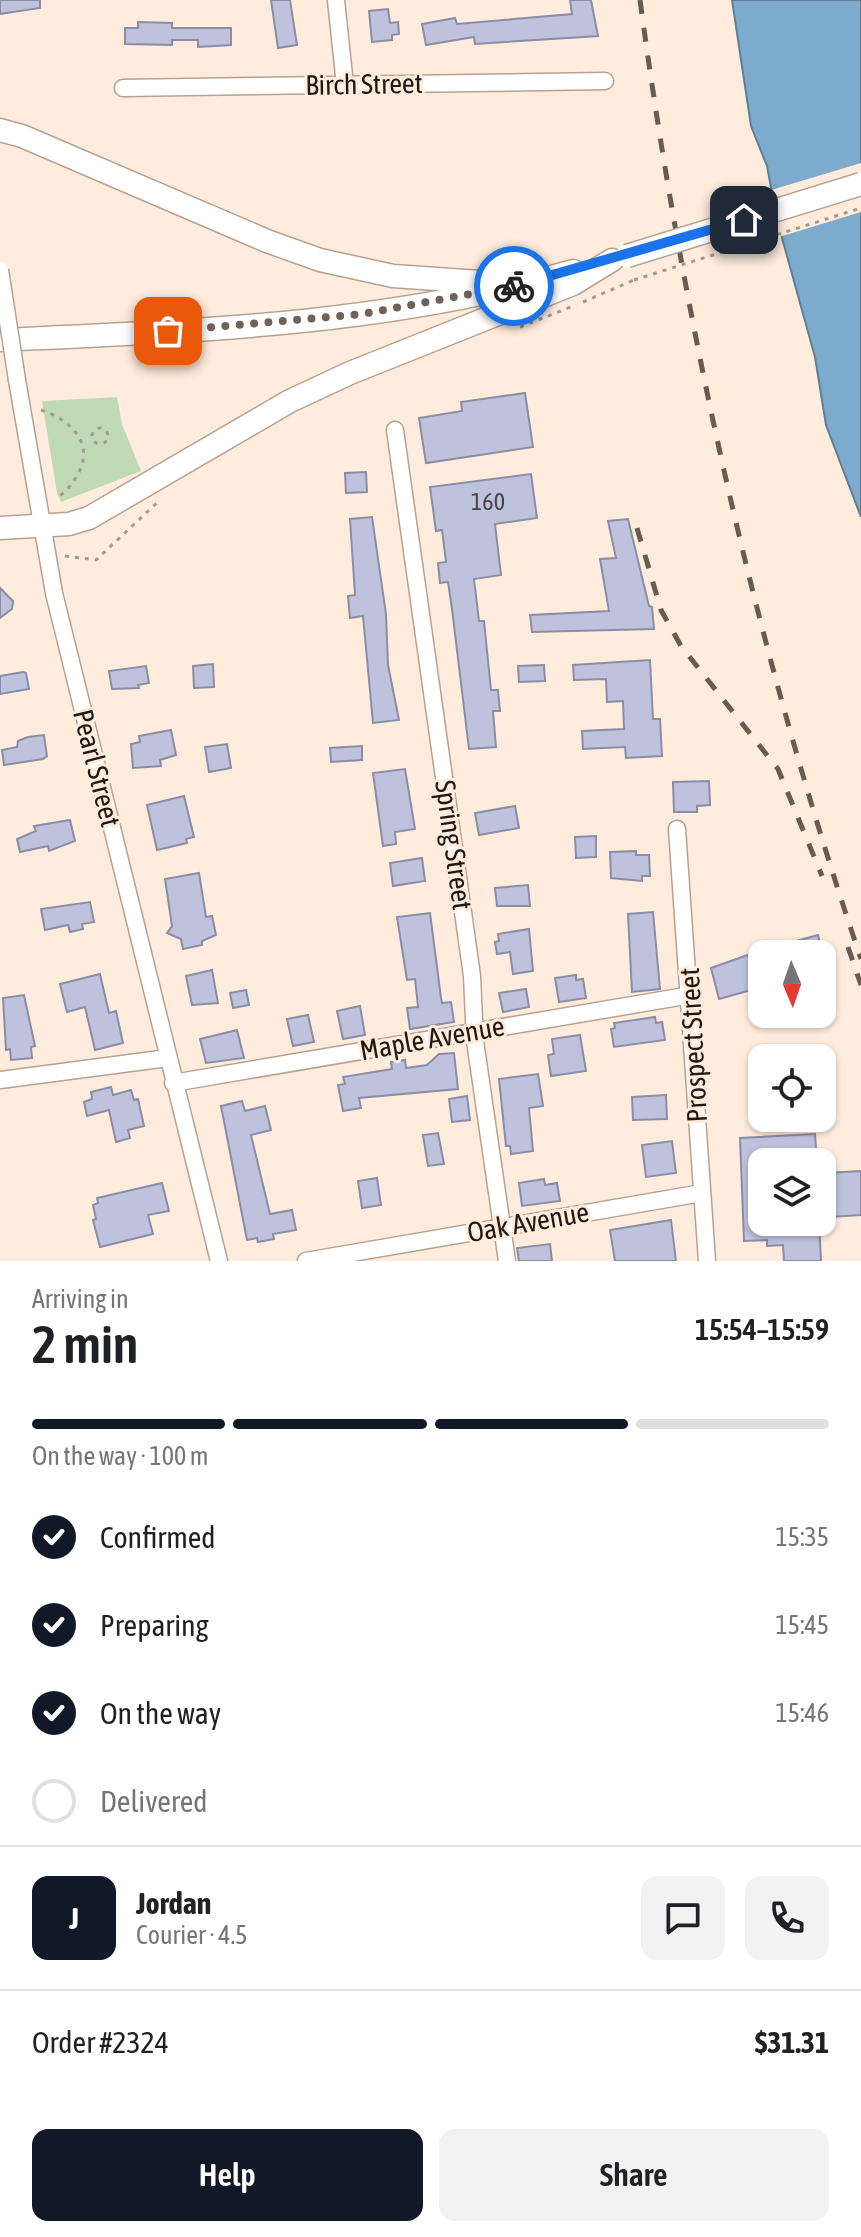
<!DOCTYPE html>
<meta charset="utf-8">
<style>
:root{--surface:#fff;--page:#f2f2f2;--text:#202124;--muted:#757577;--line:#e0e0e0;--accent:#111827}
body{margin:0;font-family:"Asap Condensed",sans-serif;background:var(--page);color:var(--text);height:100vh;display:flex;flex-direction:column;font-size:30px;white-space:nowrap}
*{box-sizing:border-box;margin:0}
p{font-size:26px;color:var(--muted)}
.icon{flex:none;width:44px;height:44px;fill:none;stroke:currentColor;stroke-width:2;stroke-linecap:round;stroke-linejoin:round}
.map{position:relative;height:1261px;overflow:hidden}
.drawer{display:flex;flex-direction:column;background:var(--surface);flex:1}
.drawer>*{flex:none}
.needle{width:52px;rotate:178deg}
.tools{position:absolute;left:748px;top:940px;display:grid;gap:16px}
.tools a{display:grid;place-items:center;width:88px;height:88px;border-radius:16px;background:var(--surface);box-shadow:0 2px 6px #0004;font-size:40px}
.pin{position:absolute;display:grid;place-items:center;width:68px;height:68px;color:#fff;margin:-34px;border-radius:16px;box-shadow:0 4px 12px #0006}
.courier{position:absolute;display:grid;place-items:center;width:80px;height:80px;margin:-40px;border:6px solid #1a73e8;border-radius:50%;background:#fff;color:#222;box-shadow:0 2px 10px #0007}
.summary em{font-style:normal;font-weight:600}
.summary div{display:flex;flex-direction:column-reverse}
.summary{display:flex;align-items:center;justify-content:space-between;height:136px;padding:0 32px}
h1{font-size:52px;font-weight:600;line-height:60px}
.bar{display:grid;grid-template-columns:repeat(4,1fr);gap:12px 8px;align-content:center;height:96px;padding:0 32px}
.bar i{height:10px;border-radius:6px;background:var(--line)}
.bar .selected{background:var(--accent)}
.bar p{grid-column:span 4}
.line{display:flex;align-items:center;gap:20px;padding:0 32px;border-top:2px solid var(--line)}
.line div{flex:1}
.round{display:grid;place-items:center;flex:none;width:84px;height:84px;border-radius:16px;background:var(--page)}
ol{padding:0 32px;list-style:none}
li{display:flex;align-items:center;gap:24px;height:88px}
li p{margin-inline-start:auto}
li .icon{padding:8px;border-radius:50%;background:var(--accent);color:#fff;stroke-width:4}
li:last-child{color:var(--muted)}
li i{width:44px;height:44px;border:4px solid var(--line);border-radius:50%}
.button{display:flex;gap:16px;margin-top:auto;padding:16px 32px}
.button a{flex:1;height:92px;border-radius:16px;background:var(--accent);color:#fff;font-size:32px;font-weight:600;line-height:92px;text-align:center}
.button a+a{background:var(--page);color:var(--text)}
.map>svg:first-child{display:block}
.green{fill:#c0dab6}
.water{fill:#7cabcd;stroke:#607f95;stroke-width:2}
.pier{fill:#ffecdd}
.building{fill:#bfc2dc;stroke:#8a8da5;stroke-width:2}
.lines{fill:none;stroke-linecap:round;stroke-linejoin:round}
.minor-casing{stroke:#b8a190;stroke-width:19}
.major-casing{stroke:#b8a190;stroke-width:25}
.path{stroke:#a7998d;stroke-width:3;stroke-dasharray:4 6;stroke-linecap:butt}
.minor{stroke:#fff;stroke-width:16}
.major{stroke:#fff;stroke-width:22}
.rail{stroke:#675b52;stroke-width:5;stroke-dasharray:14 14;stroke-linecap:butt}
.minor-bridge-casing{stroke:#b8a190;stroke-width:19;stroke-linecap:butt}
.major-bridge-casing{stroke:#b8a190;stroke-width:25;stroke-linecap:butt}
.path-bridge{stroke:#a7998d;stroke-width:3;stroke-dasharray:4 6;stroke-linecap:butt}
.minor-bridge{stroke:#fff;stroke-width:16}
.major-bridge{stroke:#fff;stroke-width:22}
.done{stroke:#6e6259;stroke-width:8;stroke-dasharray:0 14.4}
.route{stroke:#1a73e8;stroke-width:10}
.labels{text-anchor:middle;stroke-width:6;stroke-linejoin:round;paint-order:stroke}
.number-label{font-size:24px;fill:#484244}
.street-label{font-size:28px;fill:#201812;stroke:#ffecdd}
</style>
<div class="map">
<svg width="861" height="1261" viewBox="0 0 861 1261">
<rect width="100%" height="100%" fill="#ffecdd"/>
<path class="green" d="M117,397L122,424L141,471L61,502L57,493L42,401Z"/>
<path class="water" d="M732,0H861V517L826,425L815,357L777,220L767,166L751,126Z"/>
<path class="pier" d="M861,163V212L779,237L768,191Z"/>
<path class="building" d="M0,0H40V8L0,14Z
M271,0H290L297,45L278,48Z
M570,0H591L598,36L475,44L474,37L426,45L422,24L455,18L457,24L572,14Z
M388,9L390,23L398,22L399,34L392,35V40L372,42L369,11Z
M138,22L172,23V28H231V45L198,47V40H172V45L125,44V28H138Z
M525,393L533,447L426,463L419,418L462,411L461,402Z
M366,472L367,492L346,493L345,473Z
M531,474L537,518L495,524L501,575L474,579L479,621H484L491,690H498L500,711H493L496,747L469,749L452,609L448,582L440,583L438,563L446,562L442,530L436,531L430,487Z
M372,517L386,614L388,665L399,720L373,723L363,616L350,618L348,596L355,595L350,519Z
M628,519L649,606L652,607L654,629L532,632L530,615L609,611L600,559L616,558L608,521Z
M0,588L13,601L12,609L0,618Z
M650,660L653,719H660L662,756L626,758L625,747L583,749L582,731L624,729L623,701L607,702L606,679L574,680L573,665Z
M213,664L214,687L194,688L193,666Z
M544,665L545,681L519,682L518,666Z
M146,666L149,683L138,685L139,688L112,689L109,671Z
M23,672L26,673L29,689L0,694V676Z
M171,730L176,755L160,760L161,766L133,768L131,744L140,742L139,736Z
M44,735L47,756L43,759L4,765L2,750L17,747L18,741L28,737Z
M227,744L231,768L209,772L205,747Z
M362,746V760L331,762L330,748Z
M405,769L415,829L395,832L396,844L383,846L373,773Z
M709,781L710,805L697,806V812H674L673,782Z
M184,796L194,837L186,839L187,843L157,850L147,805Z
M515,806L519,828L479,835L475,813Z
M70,820L75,841L49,851L48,846L20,852L17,839L36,831L34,826Z
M596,836V857L576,858L575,837Z
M636,851V855H649L650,876H642V881L611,878L610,852Z
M422,858L425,881L393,886L390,863Z
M199,873L206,917L212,916L216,935L202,941V945L183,949L181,939L167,933L172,926L165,879Z
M528,885L530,906H497L495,888Z
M90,902L94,922L82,924L83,929L70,932L68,925L45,930L41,909Z
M653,912L660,989L632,992L628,914Z
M430,913L441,998L442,1003L451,1002L454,1022L410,1029L407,1008L418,1007L415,979L407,980L397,917Z
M529,929L533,971L513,974L510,952L497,954L495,942L499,941L498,934Z
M818,935L823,954H764L763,950Z
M762,950V987L719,999L711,968Z
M212,970L218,1003L192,1005L186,976Z
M100,974L109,1013L116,1011L123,1043L95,1050L85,1007L67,1012L60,984Z
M576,975V980L583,979L586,998L559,1002L555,978Z
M526,989L529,1007L503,1012L499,993Z
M246,990L249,1005L233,1008L230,993Z
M24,995L35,1046L31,1047L32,1058L11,1060L10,1049L6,1050L3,998Z
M360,1006L365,1035L343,1039L337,1011Z
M308,1015L314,1042L293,1046L287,1019Z
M655,1017L656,1023L662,1022L665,1040L614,1047L611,1029L615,1028L614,1023Z
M237,1030L244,1058L206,1063L200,1039Z
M580,1035L586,1071L551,1076L548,1055L554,1054L552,1039Z
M454,1053L458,1089L359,1098L361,1108L343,1111L338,1085L345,1084L343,1077L392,1069L391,1062L405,1060L406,1068L427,1065L439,1054Z
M538,1074L543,1106L529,1108L533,1151L511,1154L510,1146H506L499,1079Z
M111,1087L113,1095L131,1090L134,1100L138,1099L144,1126L128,1130L130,1138L116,1142L109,1110L87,1116L84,1102L92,1099L91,1092Z
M666,1095L667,1119L633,1120L632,1097Z
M467,1096L470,1120L452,1122L449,1099Z
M242,1101L245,1111L265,1106L271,1130L251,1135L270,1214L292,1210L296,1230L273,1234L274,1239L258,1242L257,1238L247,1240L221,1106Z
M438,1133L444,1164L428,1166L423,1135Z
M815,1134L817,1162H762V1222H819L821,1261H784L783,1245L767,1246V1240L744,1241L740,1138Z
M672,1141L676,1173L646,1177L642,1145Z
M861,1171V1215L830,1217L826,1173Z
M377,1178L381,1205L362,1208L358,1181Z
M544,1179L545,1185L557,1183L560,1201L522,1206L519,1183Z
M162,1183L169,1211L148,1215L153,1234L100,1247L93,1220L96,1219L93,1205L98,1203L97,1198Z
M671,1220L676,1261H615L610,1230Z
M550,1244L552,1261H519L517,1248Z"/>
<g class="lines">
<defs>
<path id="minor" d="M336,0L345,85
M123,88L605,81
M17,380L54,593L219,1261
M395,430L472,976L475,1041L507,1261
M677,829L707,1261
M0,1080L168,1058
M173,1083L691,995
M306,1261L702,1193"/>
<path id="major" d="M0,130L22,136L267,241L320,260L393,276L495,283
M0,340C192,331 387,325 573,271
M0,528L69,524L89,518L290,401L350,373L573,284L612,260"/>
</defs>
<use href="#minor" class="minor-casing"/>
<use href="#major" class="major-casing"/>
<path class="path" d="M583,302L634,280
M520,327L576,305
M41,410C71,420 96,444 77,476C71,485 65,494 55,498
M92 436a8 8 0 1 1 16 0a8 8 0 1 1-16 0Z
M65,556L96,560L160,500"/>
<use href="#minor" class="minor"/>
<use href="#major" class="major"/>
<path class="rail" d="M640,0C684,327 755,646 861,959
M637,528L661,610L681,646L778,769L822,876
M848,947L861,985"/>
<defs>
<path id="minor-bridge" d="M0,270L17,380"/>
<path id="major-bridge" d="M627,256L861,184"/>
</defs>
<use href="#minor-bridge" class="minor-bridge-casing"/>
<use href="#major-bridge" class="major-bridge-casing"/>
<path class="path-bridge" d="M634,280L861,208"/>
<use href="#minor-bridge" class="minor-bridge"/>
<use href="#major-bridge" class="major-bridge"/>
</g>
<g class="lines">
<path class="done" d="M168,331L362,314L514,286"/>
<path class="route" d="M514,286L744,220"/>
</g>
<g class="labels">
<g class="number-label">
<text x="488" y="510">160</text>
</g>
<g class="street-label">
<text transform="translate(364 84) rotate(-1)" y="10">Birch Street</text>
<text transform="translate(97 768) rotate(76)" y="10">Pearl Street</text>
<text transform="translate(454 845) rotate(82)" y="10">Spring Street</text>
<text transform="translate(432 1038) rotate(-10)" y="10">Maple Avenue</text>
<text transform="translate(693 1045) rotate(-93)" y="10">Prospect Street</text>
<text transform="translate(528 1222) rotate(-10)" y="10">Oak Avenue</text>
</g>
</g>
</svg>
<div class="tools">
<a><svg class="needle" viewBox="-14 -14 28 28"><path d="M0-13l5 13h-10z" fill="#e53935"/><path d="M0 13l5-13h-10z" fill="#757577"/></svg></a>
<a><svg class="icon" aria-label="locate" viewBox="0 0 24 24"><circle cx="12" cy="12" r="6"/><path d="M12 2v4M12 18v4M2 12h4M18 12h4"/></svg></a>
<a><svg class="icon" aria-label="layers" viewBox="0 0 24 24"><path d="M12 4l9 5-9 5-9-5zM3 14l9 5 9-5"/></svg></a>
</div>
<div class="pin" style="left:168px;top:331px;background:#ea580c"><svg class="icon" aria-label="bag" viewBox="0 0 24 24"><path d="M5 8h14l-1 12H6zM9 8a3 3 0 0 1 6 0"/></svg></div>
<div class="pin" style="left:744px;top:220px;background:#1f2937"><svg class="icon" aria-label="home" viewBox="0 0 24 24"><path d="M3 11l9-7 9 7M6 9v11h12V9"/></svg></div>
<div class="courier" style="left:514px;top:286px"><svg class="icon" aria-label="bike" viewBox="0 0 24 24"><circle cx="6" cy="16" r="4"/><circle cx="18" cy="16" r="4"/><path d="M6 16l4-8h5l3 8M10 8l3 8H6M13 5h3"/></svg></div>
</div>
<section class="drawer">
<div class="summary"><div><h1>2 min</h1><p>Arriving in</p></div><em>15:54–15:59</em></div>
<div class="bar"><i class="selected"></i><i class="selected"></i><i class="selected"></i><i></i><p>On the way · 100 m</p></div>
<ol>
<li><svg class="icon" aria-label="check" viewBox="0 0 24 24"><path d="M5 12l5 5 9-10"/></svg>Confirmed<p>15:35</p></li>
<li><svg class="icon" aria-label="check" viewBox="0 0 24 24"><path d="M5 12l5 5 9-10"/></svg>Preparing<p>15:45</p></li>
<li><svg class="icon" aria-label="check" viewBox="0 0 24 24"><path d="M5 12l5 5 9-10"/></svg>On the way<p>15:46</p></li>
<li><i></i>Delivered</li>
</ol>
<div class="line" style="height:144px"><b class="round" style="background:var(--accent);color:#fff">J</b><div><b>Jordan</b><p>Courier · 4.5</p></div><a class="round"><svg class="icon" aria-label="chat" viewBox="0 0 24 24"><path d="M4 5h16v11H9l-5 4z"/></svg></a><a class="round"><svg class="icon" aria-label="phone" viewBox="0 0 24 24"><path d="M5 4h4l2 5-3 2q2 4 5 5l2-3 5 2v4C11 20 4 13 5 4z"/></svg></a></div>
<div class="line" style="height:104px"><div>Order #2324</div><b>$31.31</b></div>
<div class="button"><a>Help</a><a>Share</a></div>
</section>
